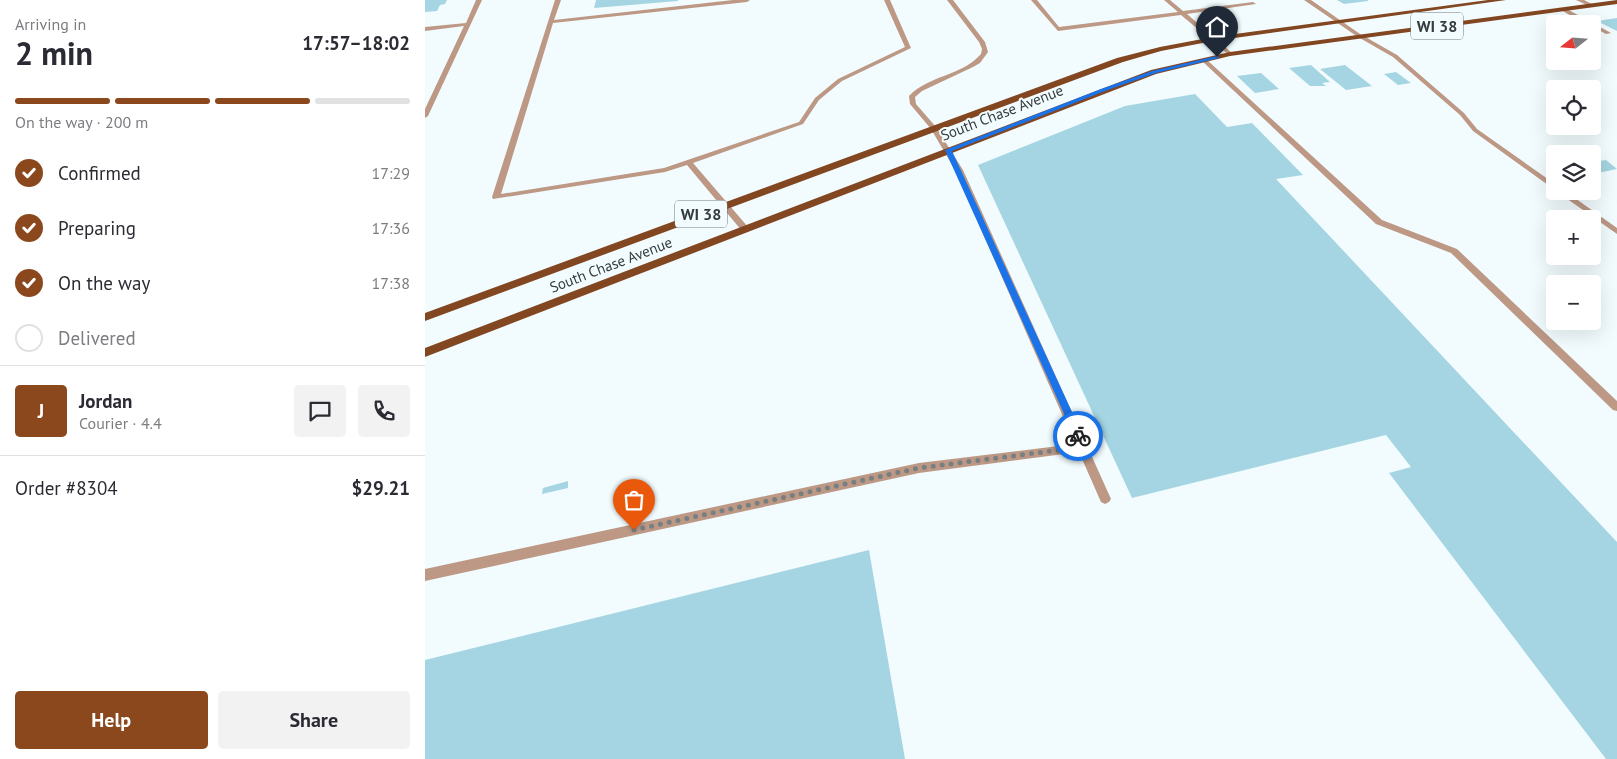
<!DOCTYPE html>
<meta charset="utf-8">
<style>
:root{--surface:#fff;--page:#f2f2f3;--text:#2b2b33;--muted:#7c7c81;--line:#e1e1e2;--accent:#8c481d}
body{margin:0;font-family:"PT Sans",sans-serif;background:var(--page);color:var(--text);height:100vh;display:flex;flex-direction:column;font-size:19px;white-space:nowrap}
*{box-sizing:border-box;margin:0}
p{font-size:16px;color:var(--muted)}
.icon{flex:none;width:28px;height:28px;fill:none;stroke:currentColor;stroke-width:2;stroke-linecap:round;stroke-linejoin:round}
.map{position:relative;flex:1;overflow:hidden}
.panel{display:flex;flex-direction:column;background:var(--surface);width:425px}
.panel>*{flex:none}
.needle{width:32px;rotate:253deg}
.fabs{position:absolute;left:1121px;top:15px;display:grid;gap:10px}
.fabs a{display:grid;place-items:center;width:55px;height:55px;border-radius:5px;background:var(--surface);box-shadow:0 5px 20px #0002;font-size:25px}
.pin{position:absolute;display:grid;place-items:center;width:42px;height:42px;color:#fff;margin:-51px -21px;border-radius:50% 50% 50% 0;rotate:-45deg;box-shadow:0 0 5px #0007}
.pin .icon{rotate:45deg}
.courier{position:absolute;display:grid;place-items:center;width:50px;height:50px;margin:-25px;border:4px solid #1a73e8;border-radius:50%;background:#fff;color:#222;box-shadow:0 1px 6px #0007}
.summary em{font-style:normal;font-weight:600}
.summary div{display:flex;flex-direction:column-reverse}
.summary{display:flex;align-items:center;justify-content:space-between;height:85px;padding:0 15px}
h1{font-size:32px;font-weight:600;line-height:38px}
.bar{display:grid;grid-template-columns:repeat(4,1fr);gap:8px 5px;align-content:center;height:60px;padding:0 15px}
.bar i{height:6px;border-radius:4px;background:var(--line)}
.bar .on{background:var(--accent)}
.bar p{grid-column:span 4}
.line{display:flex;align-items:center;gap:12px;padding:0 15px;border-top:1px solid var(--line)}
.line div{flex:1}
.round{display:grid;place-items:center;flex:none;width:52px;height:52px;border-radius:5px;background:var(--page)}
ol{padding:0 15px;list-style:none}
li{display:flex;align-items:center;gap:15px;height:55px}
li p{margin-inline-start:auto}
li .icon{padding:5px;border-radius:50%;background:var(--accent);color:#fff;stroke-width:4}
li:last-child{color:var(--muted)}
li i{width:28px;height:28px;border:2px solid var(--line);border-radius:50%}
.action{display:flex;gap:10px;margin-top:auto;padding:10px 15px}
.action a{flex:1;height:58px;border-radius:5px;background:var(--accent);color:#fff;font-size:20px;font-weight:600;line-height:58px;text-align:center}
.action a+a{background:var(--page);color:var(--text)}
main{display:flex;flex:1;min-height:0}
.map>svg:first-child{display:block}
.building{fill:#a5d5e2}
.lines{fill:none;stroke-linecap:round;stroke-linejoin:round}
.service{fill:#bc9885;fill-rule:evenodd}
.minor{fill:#bc9885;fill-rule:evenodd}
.primary{fill:#824621;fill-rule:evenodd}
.route{fill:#1a73e8}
.done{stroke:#787f81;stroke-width:5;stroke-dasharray:0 9}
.labels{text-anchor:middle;stroke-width:4;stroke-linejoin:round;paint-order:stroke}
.far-street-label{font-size:15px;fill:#363c3e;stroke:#f2fcfe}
.shield{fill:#f2fcfe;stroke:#6e7678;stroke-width:1}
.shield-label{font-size:16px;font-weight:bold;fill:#363c3e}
</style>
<main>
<section class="panel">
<div class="summary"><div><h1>2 min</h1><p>Arriving in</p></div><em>17:57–18:02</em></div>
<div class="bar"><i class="on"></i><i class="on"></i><i class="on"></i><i></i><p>On the way · 200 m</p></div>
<ol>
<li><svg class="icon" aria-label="check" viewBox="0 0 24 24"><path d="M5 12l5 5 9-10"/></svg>Confirmed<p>17:29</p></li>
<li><svg class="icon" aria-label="check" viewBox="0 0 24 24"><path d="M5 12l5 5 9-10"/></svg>Preparing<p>17:36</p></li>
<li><svg class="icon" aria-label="check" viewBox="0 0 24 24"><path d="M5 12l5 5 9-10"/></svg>On the way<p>17:38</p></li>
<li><i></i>Delivered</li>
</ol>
<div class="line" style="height:90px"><b class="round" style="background:var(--accent);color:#fff">J</b><div><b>Jordan</b><p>Courier · 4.4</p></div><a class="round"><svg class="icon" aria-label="chat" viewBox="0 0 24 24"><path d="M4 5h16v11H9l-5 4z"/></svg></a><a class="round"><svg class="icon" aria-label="phone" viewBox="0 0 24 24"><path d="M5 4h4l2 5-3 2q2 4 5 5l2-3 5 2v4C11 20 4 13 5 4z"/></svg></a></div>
<div class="line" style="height:65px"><div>Order #8304</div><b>$29.21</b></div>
<div class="action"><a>Help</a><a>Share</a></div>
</section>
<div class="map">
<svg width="1192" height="759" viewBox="0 0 1192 759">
<rect width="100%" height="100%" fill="#f2fcfe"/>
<path class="building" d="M0,0H22L20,4L15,5L12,11L0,12Z
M171,0H253V1L169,8Z
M912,0H943V1L919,4Z
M1192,18V31L1172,21Z
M886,65L905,82L897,83L901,86H885L864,68Z
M920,65L947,86L921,90L895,69Z
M971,72L986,83L973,85L959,74Z
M836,73L854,89L830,93L812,76Z
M770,94L802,127L827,123L878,175L851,179L1192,542V759H1181L964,473L986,467L961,435L707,498L553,165L700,106Z
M1181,160L1192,169L1168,174V162Z
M143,481V488L117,494L118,488Z
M444,550L480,759H0V660Z"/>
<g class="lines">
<path class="service" d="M130,0H136L129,20L308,0H325L322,2L128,23L76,194L239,168L374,122L390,98L413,79L480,47L459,0H465L486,48L417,81L394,100L378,124L268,163L323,227V231H317L262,165L240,172L68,199L67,197Z
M522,0H528L560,42L563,52L555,63L548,67L497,91L490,97L491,104L511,127L538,170L686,499L684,502L680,504L676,502L654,452L494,473L0,581V569L494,463L650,444L530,170L506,129L485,104L484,96C504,75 537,76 556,54L557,49L554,42Z
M606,0H612L634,27L753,12L739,0H745L758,11L828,2L831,4L762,14L807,53L808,54L805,56L756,15L633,31Z
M1136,8H1140L1186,33L1181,34L1168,27V24H1160L1136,10Z
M933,35H937L972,55L1039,113L1052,129L1130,184V190L1048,131L1035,115L968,57L933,37Z
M777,59H781L957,220L1032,249L1192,401V411L1188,410L1026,253L951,224L777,61Z
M1131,191H1140L1192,228V234Z"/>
<path class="minor" d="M51,0H57L3,116L0,118V109L39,26L0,31V27L41,23Z
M879,0H886L938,36L933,37Z
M1151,0H1159L1169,5L1164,6Z"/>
<path class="primary" d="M1063,0H1081L788,41L736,51L698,62L0,321V313L692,58L735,47L788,37Z
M1192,0V4L805,56L731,74L0,357V348L726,70L805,52Z"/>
</g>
<path class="route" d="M792,56L794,58L731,73L680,91L527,151L658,436L653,439L650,438L520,150L676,89L727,71Z"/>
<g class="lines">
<path class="done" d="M209,530L494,468L658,447L653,436"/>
</g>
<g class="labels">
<g class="far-street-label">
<text transform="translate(577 113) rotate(-21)" y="5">South Chase Avenue</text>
<text transform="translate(186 265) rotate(-21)" y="5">South Chase Avenue</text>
</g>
<g class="shield">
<rect x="986" y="12.5" width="52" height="27" rx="4"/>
<rect x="250" y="200.5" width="52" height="27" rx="4"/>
</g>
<g class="shield-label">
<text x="1012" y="32">WI 38</text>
<text x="276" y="220">WI 38</text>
</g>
</g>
</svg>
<div class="fabs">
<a><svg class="needle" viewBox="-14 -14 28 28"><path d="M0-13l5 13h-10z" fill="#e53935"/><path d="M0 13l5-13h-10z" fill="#7c7c81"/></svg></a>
<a><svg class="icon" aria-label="locate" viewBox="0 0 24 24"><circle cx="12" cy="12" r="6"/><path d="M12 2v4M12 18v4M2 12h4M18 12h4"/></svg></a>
<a><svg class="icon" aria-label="layers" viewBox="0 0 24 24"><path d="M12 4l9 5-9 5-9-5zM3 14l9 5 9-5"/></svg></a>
<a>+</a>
<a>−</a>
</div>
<div class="pin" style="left:209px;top:530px;background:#ea580c"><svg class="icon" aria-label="bag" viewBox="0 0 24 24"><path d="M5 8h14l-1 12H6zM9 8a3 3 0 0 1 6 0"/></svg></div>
<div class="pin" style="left:792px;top:57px;background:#1f2937"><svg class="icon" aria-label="home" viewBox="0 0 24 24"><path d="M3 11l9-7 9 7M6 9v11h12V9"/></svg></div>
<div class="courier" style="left:653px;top:436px"><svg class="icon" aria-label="bike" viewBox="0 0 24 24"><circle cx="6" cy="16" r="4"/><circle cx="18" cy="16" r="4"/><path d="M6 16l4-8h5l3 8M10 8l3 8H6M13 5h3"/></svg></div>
</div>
</main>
